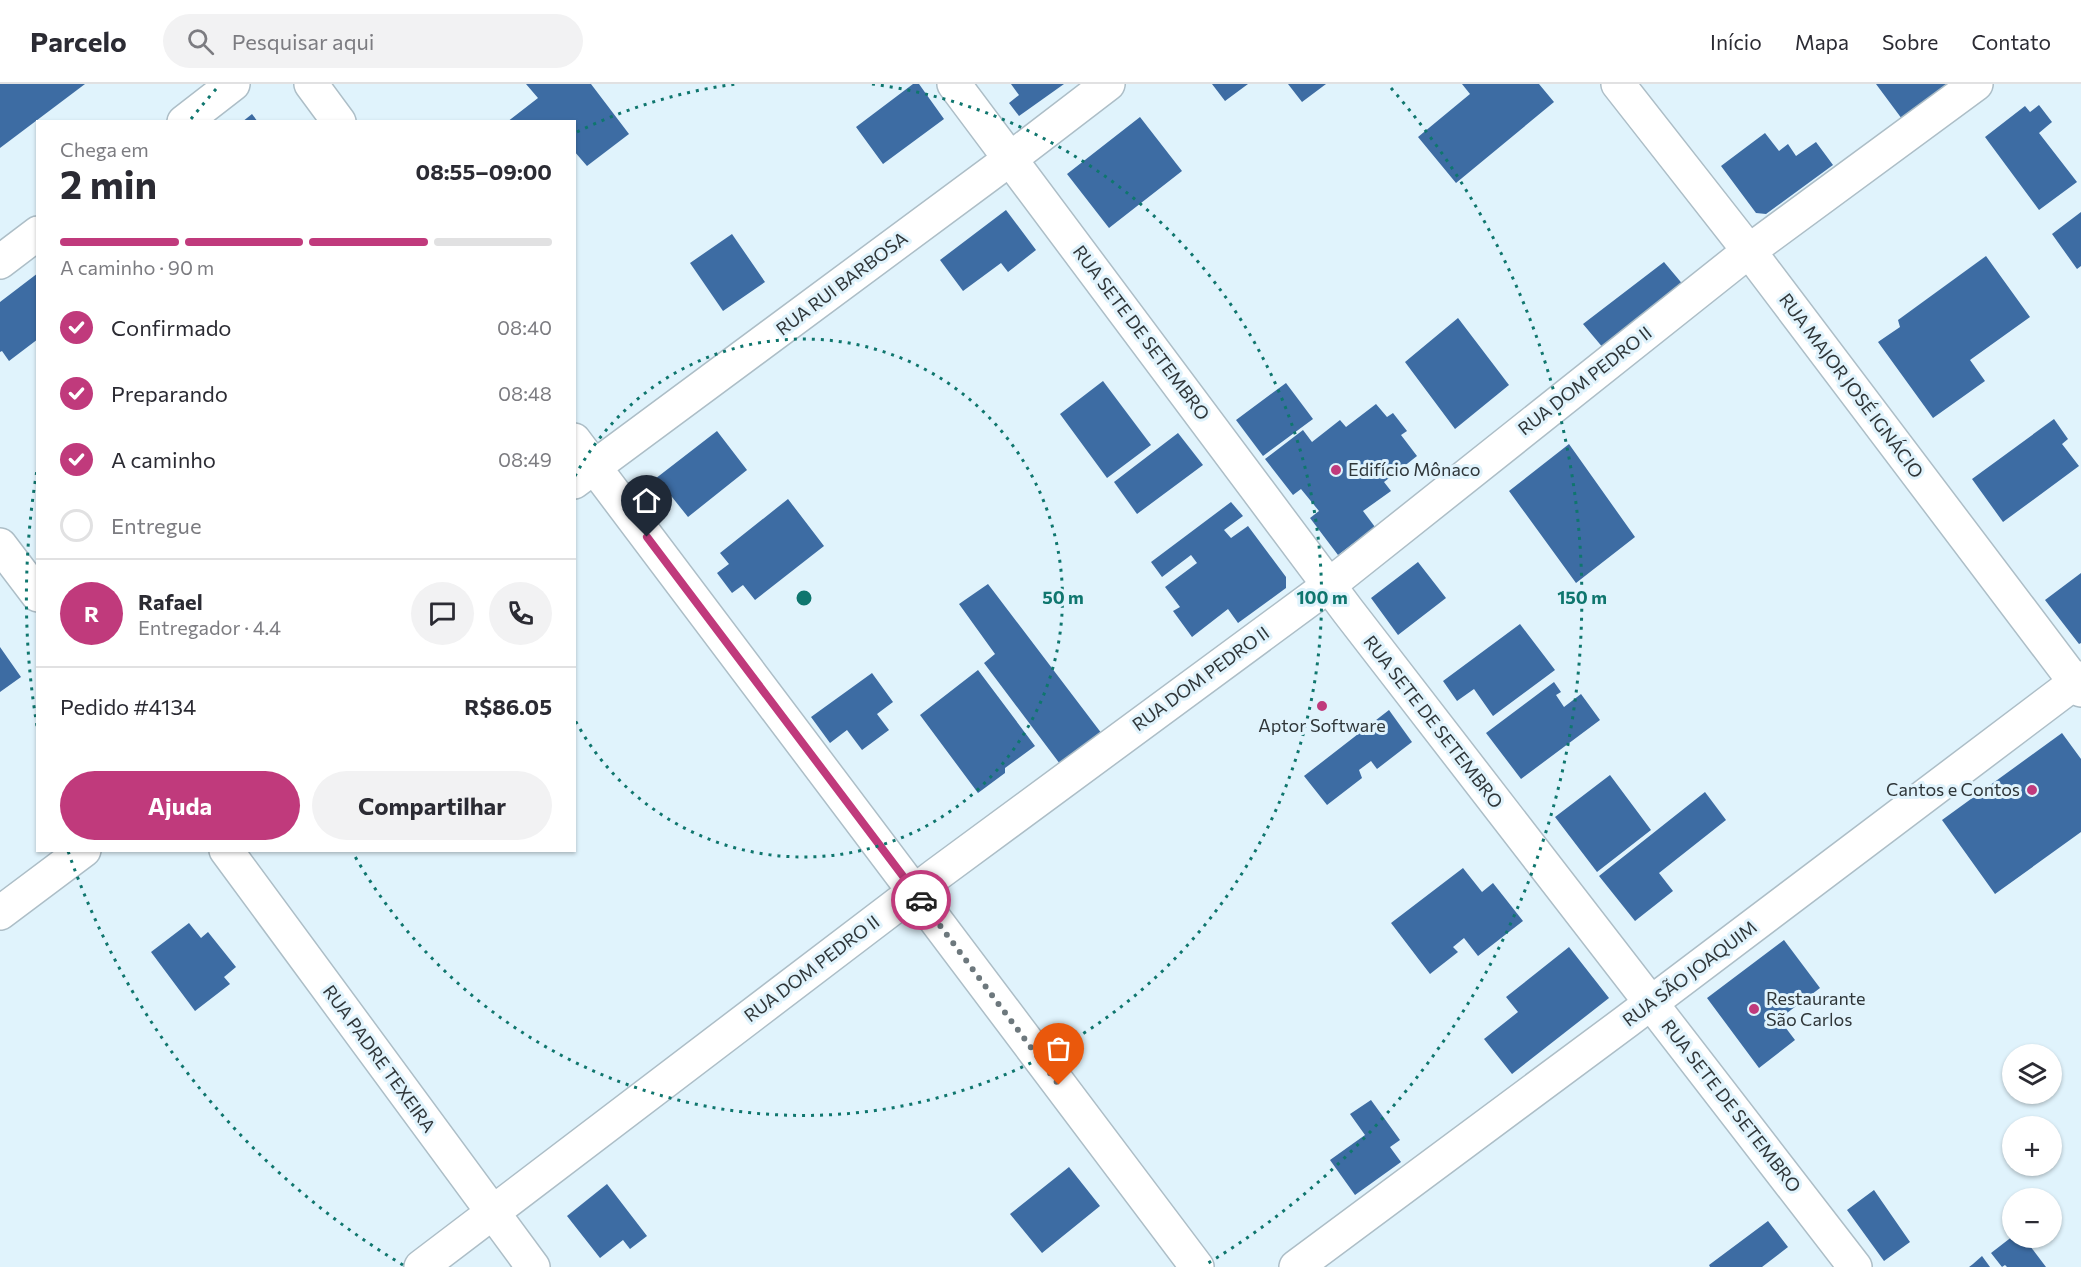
<!DOCTYPE html>
<html lang="pt">
<meta charset="utf-8">
<style>
:root{--surface:#fff;--page:#f2f2f3;--text:#2b2b33;--muted:#7c7c81;--line:#e1e1e2;--accent:#c03a7c}
body{margin:0;font-family:Commissioner,sans-serif;background:var(--page);color:var(--text);height:100vh;display:flex;flex-direction:column;font-size:22px;white-space:nowrap}
*{box-sizing:border-box;margin:0}
p{font-size:20px;color:var(--muted)}
.icon{flex:none;width:33px;height:33px;fill:none;stroke:currentColor;stroke-width:2;stroke-linecap:round;stroke-linejoin:round}
.map{position:relative;flex:1;overflow:hidden}
.drawer{position:absolute;left:36px;top:36px;width:540px;height:732px;display:flex;flex-direction:column;background:var(--surface);border-radius:0px;box-shadow:0 2px 4px #0004}
.drawer>*{flex:none}
.tools{position:absolute;left:2002px;top:960px;display:grid;gap:12px}
.tools a{display:grid;place-items:center;width:60px;height:60px;border-radius:50%;background:var(--surface);box-shadow:0 2px 4px #0004;font-size:30px}
.pin{position:absolute;display:grid;place-items:center;width:51px;height:51px;color:#fff;margin:-62px -26px;border-radius:50% 50% 50% 0;rotate:-45deg;box-shadow:0 0 6px #0007}
.pin .icon{rotate:45deg}
.courier{position:absolute;display:grid;place-items:center;width:60px;height:60px;margin:-30px;border:4px solid #c03a7c;border-radius:50%;background:#fff;color:#222;box-shadow:0 2px 8px #0007}
.headline em{font-style:normal;font-weight:700}
.headline div{display:flex;flex-direction:column-reverse}
.headline{display:flex;align-items:center;justify-content:space-between;height:102px;padding:0 24px}
h1{font-size:39px;font-weight:700;line-height:45px}
.bar{display:grid;grid-template-columns:repeat(4,1fr);gap:9px 6px;align-content:center;height:72px;padding:0 24px}
.bar i{height:8px;border-radius:4px;background:var(--line)}
.bar .on{background:var(--accent)}
.bar p{grid-column:span 4}
.line{display:flex;align-items:center;gap:15px;padding:0 24px;border-top:2px solid var(--line)}
.line div{flex:1}
.round{display:grid;place-items:center;flex:none;width:63px;height:63px;border-radius:32px;background:var(--page)}
ol{padding:0 24px;list-style:none}
li{display:flex;align-items:center;gap:18px;height:66px}
li p{margin-inline-start:auto}
li .icon{padding:6px;border-radius:50%;background:var(--accent);color:#fff;stroke-width:4}
li:last-child{color:var(--muted)}
li i{width:33px;height:33px;border:3px solid var(--line);border-radius:50%}
.primary-button{display:flex;gap:12px;margin-top:auto;padding:12px 24px}
.primary-button a{flex:1;height:69px;border-radius:36px;background:var(--accent);color:#fff;font-size:24px;font-weight:700;line-height:69px;text-align:center}
.primary-button a+a{background:var(--page);color:var(--text)}
header{display:flex;align-items:center;gap:36px;box-sizing:border-box;height:84px;padding:0 30px;background:var(--surface);border-bottom:2px solid var(--line)}
header strong{font-size:28px}
nav{display:flex;gap:33px;margin-inline-start:auto;font-size:21px}
.search{width:420px;height:54px;background:var(--page);display:flex;align-items:center;gap:15px;box-sizing:border-box;padding:0 21px;border-radius:33px;color:var(--muted);font-size:22px}
.map>svg:first-child{display:block}
.building{fill:#3d6ca3}
.lines{fill:none;stroke-linecap:round;stroke-linejoin:round}
.tertiary-casing{stroke:#adbec7;stroke-width:36}
.secondary-casing{stroke:#adbec7;stroke-width:36}
.tertiary{stroke:#fff;stroke-width:33}
.secondary{stroke:#fff;stroke-width:33}
.done{stroke:#6d787d;stroke-width:6;stroke-dasharray:0 10.8}
.route{stroke:#c03a7c;stroke-width:8}
.ring{fill:none;stroke:#0f766e;stroke-width:3;stroke-dasharray:3 6}
.poi-dot{fill:#c03a7c;stroke:#e0f3fc;stroke-width:2}
.labels{text-anchor:middle;stroke-width:6;stroke-linejoin:round;paint-order:stroke}
.street-label{font-size:18px;fill:#2f3639;stroke:#e0f3fc}
.poi-label{font-size:18px;fill:#2f3639;stroke:#e0f3fc;text-anchor:start}
.centre{fill:#0f766e;stroke:#e0f3fc;stroke-width:3}
.ring-label{font-size:18px;text-anchor:middle;font-weight:bold;fill:#0f766e;stroke:#e0f3fc;stroke-width:6;stroke-linejoin:round;paint-order:stroke}
</style>
<header>
<strong>Parcelo</strong>
<div class="search"><svg class="icon" aria-label="search" viewBox="0 0 24 24"><circle cx="10" cy="10" r="6"/><path d="M15 15l6 6"/></svg>Pesquisar aqui</div>
<nav><a>Início</a><a>Mapa</a><a>Sobre</a><a>Contato</a></nav>
</header>
<div class="map">
<svg width="2081" height="1183" viewBox="0 0 2081 1183">
<rect width="100%" height="100%" fill="#e0f3fc"/>
<path class="building" d="M0,0H85L0,64Z
M526,0H591L629,50L587,82L574,67V38H507L538,14Z
M913,0H919L944,35L883,80L856,43Z
M1011,0H1064L1019,32L1009,19L1019,11Z
M1212,0H1248L1225,17Z
M1288,0H1326L1302,18Z
M1462,0H1539L1554,18L1456,99L1418,53L1470,10Z
M1876,0H1950L1902,35Z
M2039,21L2052,38L2039,49L2077,98L2039,126L1985,53L2025,22L2030,28Z
M252,30L258,38H242Z
M1140,33L1182,87L1109,144L1067,90Z
M1765,49L1779,67L1788,60L1796,72L1816,58L1833,81L1766,130L1756,129L1721,82Z
M1006,126L1036,166L1008,188L1001,179L963,207L940,176Z
M2081,128V182L2077,185L2052,150Z
M732,150L765,198L723,227L690,179Z
M1986,172L2030,233L1970,276L1985,297L1933,334L1878,258L1900,243L1898,236Z
M1664,178L1685,203L1604,265L1583,240Z
M38,189V255L9,277L2,267L0,268V218Z
M1458,234L1509,301L1455,345L1405,278Z
M1103,297L1151,361L1107,394L1060,330Z
M1286,299L1313,335L1263,372L1236,336Z
M1376,320L1387,333L1393,329L1407,347L1401,351L1417,372L1384,398L1391,407L1363,427L1375,443L1338,471L1310,434L1319,427L1301,405L1293,411L1265,375L1303,346L1312,358L1340,336L1346,343Z
M2054,335L2068,355L2062,360L2079,382L2003,438L1972,395Z
M717,347L747,386L688,433L668,408L653,420L642,405Z
M1178,349L1203,381L1137,430L1114,398Z
M1569,360L1635,453L1576,499L1509,407Z
M788,415L824,462L755,516L743,501L732,509L717,489L729,480L720,469Z
M1231,418L1243,432L1224,446L1231,454L1248,442L1286,493V504L1238,539L1228,525L1192,553L1173,527L1180,523L1165,503L1197,479L1191,471L1162,493L1151,478Z
M1418,478L1446,514L1398,551L1371,514Z
M2081,489V559L2079,560L2045,516Z
M988,500L1102,650L1060,680L984,579L995,570L959,520Z
M1520,540L1555,586L1493,632L1474,605L1457,617L1443,597Z
M0,563L21,593L0,608Z
M978,586L1035,662L1005,684V689L978,709L920,631Z
M872,589L893,618L877,630L889,646L862,666L847,646L830,659L811,633Z
M1554,598L1561,608L1556,611L1564,623L1581,610L1600,636L1521,695L1486,649Z
M1389,626L1412,658L1377,685L1371,677L1359,686L1362,694L1327,721L1304,692Z
M2062,649L2081,675V748L1995,810L1942,736Z
M1610,691L1651,746L1597,788L1555,733Z
M1705,708L1726,736L1659,789L1673,807L1635,837L1599,792Z
M1463,784L1482,808L1493,799L1523,837L1478,872L1464,854L1453,863L1458,868L1430,890L1391,839Z
M189,839L201,854L208,848L236,883L224,893L230,900L195,927L151,868Z
M1784,856L1820,904L1779,935L1795,956L1759,984L1707,914Z
M1569,863L1609,914L1512,990L1484,955L1518,928L1506,913Z
M1371,1016L1400,1056L1390,1063L1401,1078L1355,1111L1330,1076L1365,1051L1350,1030Z
M1069,1083L1100,1122L1042,1169L1010,1130Z
M607,1100L647,1152L630,1165L623,1156L600,1174L567,1132Z
M1874,1106L1910,1158L1884,1177L1847,1126Z
M1768,1137L1788,1163L1762,1183H1710L1709,1181Z
M2013,1152V1154H2024L2046,1183H2007L2005,1181L2002,1183L1991,1169Z
M1982,1172L1990,1183H1969L1973,1180Z"/>
<g class="lines">
<defs>
<path id="tertiary" d="M954,0L1348,527L1855,1183
M1618,0L1749,167L2081,606
M184,38L233,0
M0,178L38,149"/>
<path id="secondary" d="M311,0L339,38
M574,356L1197,1183
M574,398L1010,75L1108,0
M0,461L38,511
M226,766L533,1183
M0,829L84,766
M421,1183L936,791L1328,502L1749,167L1976,0
M1296,1183L1627,937L2081,594"/>
</defs>
<use href="#tertiary" class="tertiary-casing"/>
<use href="#secondary" class="secondary-casing"/>
<use href="#tertiary" class="tertiary"/>
<use href="#secondary" class="secondary"/>
</g>
<g class="lines">
<path class="done" d="M921,816L1059,1001"/>
<path class="route" d="M647,453L921,816"/>
</g>
<g class="ring">
<path d="M575 392A259 259 0 1 1 575 636"/>
<path d="M577 48A518 518 0 0 1 736 0M872 0A518 518 0 1 1 353 769"/>
<path d="M403 1181A778 778 0 0 1 68 767M37 642A778 778 0 0 1 37 386M191 35A778 778 0 0 1 217 4M1391 4A778 778 0 0 1 1205 1181"/>
</g>
<g class="poi-dot">
<circle cx="1336" cy="386" r="6"/>
<circle cx="1322" cy="622" r="6"/>
<circle cx="2032" cy="706" r="6"/>
<circle cx="1754" cy="925" r="6"/>
</g>
<g class="labels">
<g class="street-label">
<text transform="translate(842 200) rotate(-37)" y="6">RUA RUI BARBOSA</text>
<text transform="translate(1141 249) rotate(53)" y="6">RUA SETE DE SETEMBRO</text>
<text transform="translate(1585 297) rotate(-38)" y="6">RUA DOM PEDRO II</text>
<text transform="translate(1851 302) rotate(53)" y="6">RUA MAJOR JOSÉ IGNÁCIO</text>
<text transform="translate(1201 595) rotate(-36)" y="6">RUA DOM PEDRO II</text>
<text transform="translate(1433 638) rotate(52)" y="6">RUA SETE DE SETEMBRO</text>
<text transform="translate(812 885) rotate(-37)" y="6">RUA DOM PEDRO II</text>
<text transform="translate(1690 890) rotate(-37)" y="6">RUA SÃO JOAQUIM</text>
<text transform="translate(379 975) rotate(54)" y="6">RUA PADRE TEXEIRA</text>
<text transform="translate(1731 1022) rotate(52)" y="6">RUA SETE DE SETEMBRO</text>
</g>
<g class="poi-label">
<text x="1348" y="392">Edifício Mônaco</text>
<text x="1322" y="648" text-anchor="middle">Aptor Software</text>
<text x="2020" y="712" text-anchor="end">Cantos e Contos</text>
<text x="1766" y="921">Restaurante<tspan x="1766" dy="21">São Carlos</tspan></text>
</g>
</g>
<circle cx="804" cy="514" r="9" class="centre"/>
<g class="ring-label">
<text x="1063" y="520">50 m</text>
<text x="1322" y="520">100 m</text>
<text x="1582" y="520">150 m</text>
</g>
</svg>
<div class="tools">
<a><svg class="icon" aria-label="layers" viewBox="0 0 24 24"><path d="M12 4l9 5-9 5-9-5zM3 14l9 5 9-5"/></svg></a>
<a>+</a>
<a>−</a>
</div>
<div class="pin" style="left:1059px;top:1001px;background:#ea580c"><svg class="icon" aria-label="bag" viewBox="0 0 24 24"><path d="M5 8h14l-1 12H6zM9 8a3 3 0 0 1 6 0"/></svg></div>
<div class="pin" style="left:647px;top:453px;background:#1f2937"><svg class="icon" aria-label="home" viewBox="0 0 24 24"><path d="M3 11l9-7 9 7M6 9v11h12V9"/></svg></div>
<div class="courier" style="left:921px;top:816px"><svg class="icon" aria-label="car" viewBox="0 0 24 24"><path d="M5 17H2v-5l4-1 3-4h7l3 4 3 1v5h-3M9 17h6M6 11h13"/><circle cx="7" cy="17" r="2"/><circle cx="17" cy="17" r="2"/></svg></div>
<section class="drawer">
<div class="headline"><div><h1>2 min</h1><p>Chega em</p></div><em>08:55–09:00</em></div>
<div class="bar"><i class="on"></i><i class="on"></i><i class="on"></i><i></i><p>A caminho · 90 m</p></div>
<ol>
<li><svg class="icon" aria-label="check" viewBox="0 0 24 24"><path d="M5 12l5 5 9-10"/></svg>Confirmado<p>08:40</p></li>
<li><svg class="icon" aria-label="check" viewBox="0 0 24 24"><path d="M5 12l5 5 9-10"/></svg>Preparando<p>08:48</p></li>
<li><svg class="icon" aria-label="check" viewBox="0 0 24 24"><path d="M5 12l5 5 9-10"/></svg>A caminho<p>08:49</p></li>
<li><i></i>Entregue</li>
</ol>
<div class="line" style="height:108px"><b class="round" style="background:var(--accent);color:#fff">R</b><div><b>Rafael</b><p>Entregador · 4.4</p></div><a class="round"><svg class="icon" aria-label="chat" viewBox="0 0 24 24"><path d="M4 5h16v11H9l-5 4z"/></svg></a><a class="round"><svg class="icon" aria-label="phone" viewBox="0 0 24 24"><path d="M5 4h4l2 5-3 2q2 4 5 5l2-3 5 2v4C11 20 4 13 5 4z"/></svg></a></div>
<div class="line" style="height:78px"><div>Pedido #4134</div><b>R$86.05</b></div>
<div class="primary-button"><a>Ajuda</a><a>Compartilhar</a></div>
</section>
</div>
